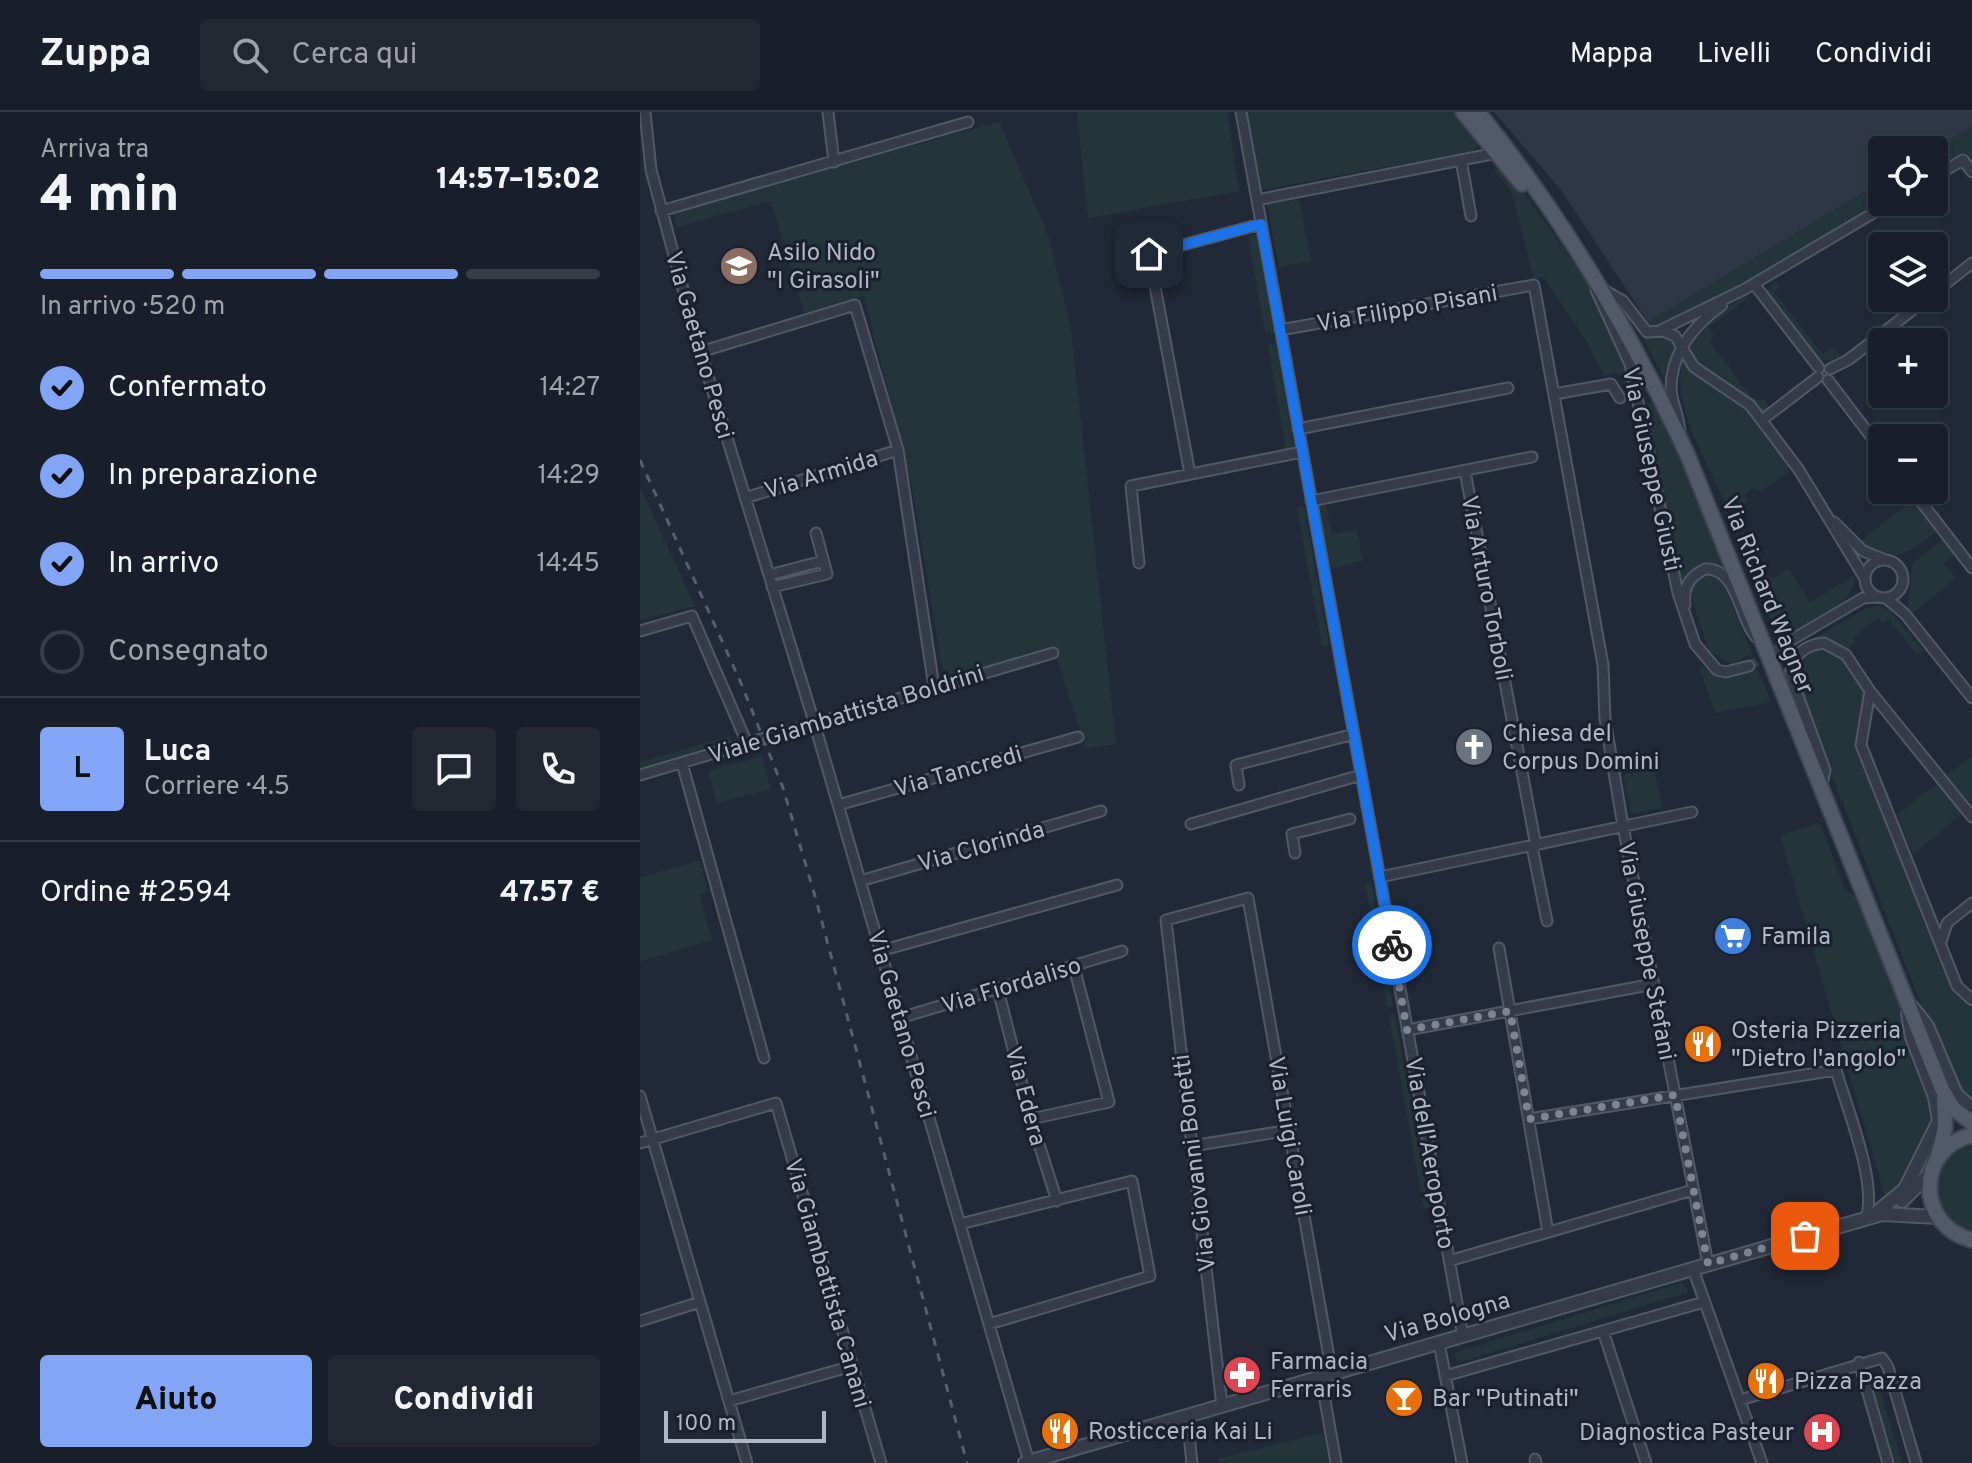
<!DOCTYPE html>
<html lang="it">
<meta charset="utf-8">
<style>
:root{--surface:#191f2a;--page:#222732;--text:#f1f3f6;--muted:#9fa2a8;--line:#373d47;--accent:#83a5f6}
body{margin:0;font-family:Overpass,sans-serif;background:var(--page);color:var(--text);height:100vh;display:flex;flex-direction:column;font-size:30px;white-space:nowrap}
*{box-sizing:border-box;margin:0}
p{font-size:26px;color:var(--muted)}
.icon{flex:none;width:44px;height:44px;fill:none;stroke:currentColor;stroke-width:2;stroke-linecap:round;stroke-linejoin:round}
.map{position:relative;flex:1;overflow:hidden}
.side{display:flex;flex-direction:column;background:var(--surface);width:640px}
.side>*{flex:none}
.controls{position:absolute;left:1228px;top:24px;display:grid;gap:16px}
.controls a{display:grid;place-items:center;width:80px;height:80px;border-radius:8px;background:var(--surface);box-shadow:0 2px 6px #0004,0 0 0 2px var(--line);font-size:40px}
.scale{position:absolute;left:24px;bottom:20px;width:162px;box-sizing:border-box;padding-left:8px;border:4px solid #afb6c5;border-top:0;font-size:22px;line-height:28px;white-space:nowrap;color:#afb6c5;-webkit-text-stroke:6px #1a202d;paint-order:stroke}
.pin{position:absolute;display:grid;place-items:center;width:68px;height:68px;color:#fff;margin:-34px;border-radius:16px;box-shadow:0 4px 12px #0006}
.courier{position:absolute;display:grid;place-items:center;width:80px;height:80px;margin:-40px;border:6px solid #1a73e8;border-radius:50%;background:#fff;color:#222;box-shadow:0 2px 10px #0007}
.headline em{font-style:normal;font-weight:800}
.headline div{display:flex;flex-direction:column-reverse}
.headline{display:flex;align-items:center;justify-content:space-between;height:136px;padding:0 40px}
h1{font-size:52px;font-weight:800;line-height:60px}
.bar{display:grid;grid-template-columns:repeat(4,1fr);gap:12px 8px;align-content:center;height:96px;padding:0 40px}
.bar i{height:10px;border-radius:6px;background:var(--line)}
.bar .selected{background:var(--accent)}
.bar p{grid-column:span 4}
.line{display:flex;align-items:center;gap:20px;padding:0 40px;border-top:2px solid var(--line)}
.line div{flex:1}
.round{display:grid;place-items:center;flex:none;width:84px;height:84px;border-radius:8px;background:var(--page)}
ol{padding:0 40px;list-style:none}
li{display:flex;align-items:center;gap:24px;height:88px}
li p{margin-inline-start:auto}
li .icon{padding:8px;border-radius:50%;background:var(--accent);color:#111;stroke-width:4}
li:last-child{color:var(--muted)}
li i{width:44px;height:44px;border:4px solid var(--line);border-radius:50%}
.primary-button{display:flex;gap:16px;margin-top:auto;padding:16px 40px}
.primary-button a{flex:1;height:92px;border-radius:8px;background:var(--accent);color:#111;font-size:32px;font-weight:800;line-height:92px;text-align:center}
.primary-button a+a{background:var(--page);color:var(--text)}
header{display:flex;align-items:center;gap:48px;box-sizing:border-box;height:112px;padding:0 40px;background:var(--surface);border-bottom:2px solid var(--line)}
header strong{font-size:38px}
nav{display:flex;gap:44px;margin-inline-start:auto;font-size:28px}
.search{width:560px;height:72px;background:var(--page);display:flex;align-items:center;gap:20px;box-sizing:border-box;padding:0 28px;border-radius:8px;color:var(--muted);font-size:30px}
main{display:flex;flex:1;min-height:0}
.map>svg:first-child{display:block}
.airport{fill:#2f3645}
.green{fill:#233539}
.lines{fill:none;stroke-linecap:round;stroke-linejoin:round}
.minor-tunnel{stroke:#363e4d;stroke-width:9;stroke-dasharray:9 4.5;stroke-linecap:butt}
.minor-casing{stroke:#525966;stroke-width:13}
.tertiary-casing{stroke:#525966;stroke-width:16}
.primary-casing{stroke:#3e4452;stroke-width:18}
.minor{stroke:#353b49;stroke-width:9}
.tertiary{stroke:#353b49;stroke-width:12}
.primary{stroke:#525a69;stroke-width:14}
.rail{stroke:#575f70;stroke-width:3;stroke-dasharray:8 8;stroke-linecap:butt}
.done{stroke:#7d8594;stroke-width:8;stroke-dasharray:0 14.4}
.route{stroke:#1a73e8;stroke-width:10}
.labels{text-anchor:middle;stroke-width:6;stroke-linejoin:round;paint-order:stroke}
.poi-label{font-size:24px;fill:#afb6c5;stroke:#1a202d;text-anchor:start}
.street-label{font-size:24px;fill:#afb6c5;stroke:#1a202d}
</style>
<header>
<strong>Zuppa</strong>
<div class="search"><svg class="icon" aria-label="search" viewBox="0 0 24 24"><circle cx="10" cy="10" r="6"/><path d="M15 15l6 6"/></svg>Cerca qui</div>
<nav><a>Mappa</a><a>Livelli</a><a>Condividi</a></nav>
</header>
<main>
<section class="side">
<div class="headline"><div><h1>4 min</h1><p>Arriva tra</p></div><em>14:57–15:02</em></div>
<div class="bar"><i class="selected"></i><i class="selected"></i><i class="selected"></i><i></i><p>In arrivo · 520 m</p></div>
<ol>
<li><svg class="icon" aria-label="check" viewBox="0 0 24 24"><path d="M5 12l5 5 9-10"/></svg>Confermato<p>14:27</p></li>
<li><svg class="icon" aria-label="check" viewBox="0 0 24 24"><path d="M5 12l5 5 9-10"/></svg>In preparazione<p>14:29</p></li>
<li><svg class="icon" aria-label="check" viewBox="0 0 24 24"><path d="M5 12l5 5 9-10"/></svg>In arrivo<p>14:45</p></li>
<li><i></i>Consegnato</li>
</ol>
<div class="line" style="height:144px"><b class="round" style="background:var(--accent);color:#111">L</b><div><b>Luca</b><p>Corriere · 4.5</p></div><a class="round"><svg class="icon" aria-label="chat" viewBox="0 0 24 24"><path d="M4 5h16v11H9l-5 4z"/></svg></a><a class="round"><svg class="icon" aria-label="phone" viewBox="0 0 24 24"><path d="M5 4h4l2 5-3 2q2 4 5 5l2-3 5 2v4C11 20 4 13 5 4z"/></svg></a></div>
<div class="line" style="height:104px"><div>Ordine #2594</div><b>47.57 €</b></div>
<div class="primary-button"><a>Aiuto</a><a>Condividi</a></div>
</section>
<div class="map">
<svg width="1332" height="1351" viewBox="0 0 1332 1351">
<rect width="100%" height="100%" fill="#212938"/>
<path class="airport" d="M854,0H1332V15L1293,38H1242V69L1008,210L921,78Z"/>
<path class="green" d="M437,0H587L599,79L448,106Z
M607,0H817L841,29L833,39L621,78Z
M359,10L409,125L431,218L476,632L446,636L413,534L304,568L272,375L224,184L165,203L131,89L37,115L33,100Z
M1332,15V52L1324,42L1294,60L1293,38Z
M859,51L867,56L950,174L953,187L986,248L995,283H991L979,261L964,263L945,227L904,165L894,167L872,81L854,58Z
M1242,69L1243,90L1149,147L1028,212L1011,215L1008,210Z
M659,87L671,149L639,155L627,93Z
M617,122L634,219L625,220L608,124Z
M1135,169L1140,175L1134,180L1183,242L1191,236L1201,244L1190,249L1176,246L1125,181Z
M1104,184L1118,193L1106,187L1069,215L1074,222L1070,230L1113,287L1124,288L1130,296L1123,299L1059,255L1048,238L1057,218Z
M1001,222L1025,224L1036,231L1026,271Z
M636,232L654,336L646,338L628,233Z
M1045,244L1105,292L1148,349V360L1121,379L1113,376L1105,383L1107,390L1098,396L1086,391L1082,384C1065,345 1027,284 1045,244Z
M1010,290L1015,292L1022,305L1082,449L1078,454C1062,450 1049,458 1043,473L1005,297Z
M0,375L55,494L0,508Z
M1272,388L1296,420C1273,438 1246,458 1220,430Z
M686,392L692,422L717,418L723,448L691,458L679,394Z
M664,394L689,533L682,534L657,395Z
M1303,427L1315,443L1304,452L1316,466L1272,502L1268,492L1272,452Z
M1148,456L1170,491L1215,463C1215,497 1165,513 1140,526C1132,508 1114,482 1126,463L1133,467Z
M1067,461L1081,466L1112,542L1091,552L1069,539L1051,484L1053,470Z
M1237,494L1248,497L1283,538L1277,543L1249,507L1243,511L1238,505L1213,526L1216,530L1207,537L1187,527L1168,530L1225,497Z
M1183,534L1201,542L1225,578L1219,639L1311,873L1317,883L1332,894V990L1319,976L1276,880L1157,573C1154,553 1164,540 1183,534Z
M1059,554L1085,566L1118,558L1131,590L1075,601Z
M89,624L91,631L0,658V650Z
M122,644L131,677L77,691L68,659Z
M1332,644V694L1331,695L1306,664Z
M1014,657L1022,696L991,702L983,663Z
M1299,670L1323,701L1273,742L1257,703Z
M1180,711L1205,778L1215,784L1254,876L1293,987L1294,1013L1260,1077L1245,1085L1140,723Z
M60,748L68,779L59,782L72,828L0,849V766Z
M731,770L753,894L747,895L725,771Z
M755,902L790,1095L784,1097L749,904Z
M1332,1030V1121C1284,1102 1284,1049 1332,1030Z
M1037,1172H1043L1048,1180L818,1251L814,1241Z
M1237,1263L1242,1264L1246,1272L1239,1275L1262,1351H1255L1232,1273Z
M683,1321L689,1351H579L578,1347Z"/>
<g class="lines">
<path class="minor-tunnel" d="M1109,554L1143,533"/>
<defs>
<path id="minor" d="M5,0L11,58L54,218L174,610L389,1350
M188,0L194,50
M601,0L823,1224
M821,48L831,104
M1294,65L1323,48L1332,60
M617,88L857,41
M21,99L328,10
M1114,172L1179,256
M962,177L983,189L1007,220L1023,219L1035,224L1054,255L1110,293L1159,358L1224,465
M956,178L990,252L1038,481L1055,532L1077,558L1086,560L1109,554
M1294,181L1332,151
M640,218L894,173L963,553L965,607L983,714L1068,1152
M1021,218L1105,177L1252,90
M60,240L215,193L258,338L294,575
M1190,257L1208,248L1288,186
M1188,268L1242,339
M914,282L971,272L980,286
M1122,308L1178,265
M658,317L868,276
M1040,322C1040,306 1032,292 1031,277C1031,240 1054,213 1082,193
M825,359L896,734
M550,362L509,142L621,112
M1272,378L1332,456
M105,386L258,338
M671,389L892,345
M1194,410L1223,439L1243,447
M1225 467a19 19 0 1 1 38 0a19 19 0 1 1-38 0Z
M499,451L491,374L662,340
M129,463L183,449
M132,475L187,462L176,421
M1246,486L1265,502L1332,586
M1045,493C1043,475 1049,465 1065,457C1098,455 1099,508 1117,526
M0,519L52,504L107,631
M1143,533L1223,486L1237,485
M1230,579L1332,705
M42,651L124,946
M0,663L413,541
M1182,672L1185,658L1150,562C1153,543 1164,533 1184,531L1206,543L1230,579L1221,633L1317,874L1332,888
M599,673L596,653L714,622
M198,693L438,625
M551,712L721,663
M892,735L907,809
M655,741L652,722L710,707
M740,765L1052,700
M220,769L461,699
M1301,830L1307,811L1332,791
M859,836L908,1120
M240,839L477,773
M358,878L391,1007L417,1089
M260,906L482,839
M767,918L1014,872
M0,984L107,1351
M391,1007L469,990L434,855
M889,1007L1196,958C1206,994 1238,1071 1226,1106
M0,1031L136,991L241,1351
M552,1034L650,1018
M320,1112L492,1069L510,1164L349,1212
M809,1149L1053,1078
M1053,1157L1122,1351
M0,1209L60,1190
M963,1219L1006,1351
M799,1231L822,1351
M1219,1250L1248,1351
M805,1264L1064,1190
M681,1265L696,1351
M1100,1288L1242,1246L1248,1255L1276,1351
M89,1289L212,1254
M582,1294L526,808L608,786L692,1262
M547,1304L552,1351
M895,1347L896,1351"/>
<path id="tertiary" d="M1272,895L1287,914L1316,982L1332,997
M1262,1089L1291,1060
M1236,1101L1265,1077L1299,1009L1295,985L1272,925L1268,902
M385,1351L1242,1102L1297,1105"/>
<path id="primary" d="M823,0L882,72
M838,0C923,105 992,222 1048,344L1302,977L1313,996L1332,1011
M1332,1023C1275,1037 1276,1114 1332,1128
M1298,1044L1305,1016L1304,986"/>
</defs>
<use href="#minor" class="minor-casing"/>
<use href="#tertiary" class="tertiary-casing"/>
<use href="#primary" class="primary-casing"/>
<use href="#minor" class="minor"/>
<use href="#tertiary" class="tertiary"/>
<use href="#primary" class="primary"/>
<path class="rail" d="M0,348L101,571L143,676L175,784L327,1351"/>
</g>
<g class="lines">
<path class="done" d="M752,833L767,918L870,899L889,1007L1035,983L1068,1152L1165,1124"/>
<path class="route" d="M509,142L621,112L752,833"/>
</g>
<defs>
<symbol id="school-disc" viewBox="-11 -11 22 22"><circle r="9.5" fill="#8d6e63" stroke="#1a202d"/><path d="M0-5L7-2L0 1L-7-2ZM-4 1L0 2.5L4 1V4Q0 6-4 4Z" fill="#fff"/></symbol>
<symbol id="church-disc" viewBox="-11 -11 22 22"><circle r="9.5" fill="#6b7280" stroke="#1a202d"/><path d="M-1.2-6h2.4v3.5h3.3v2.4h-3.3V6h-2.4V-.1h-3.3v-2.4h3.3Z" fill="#fff"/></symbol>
<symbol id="supermarket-disc" viewBox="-11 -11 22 22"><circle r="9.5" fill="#3f7fe0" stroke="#1a202d"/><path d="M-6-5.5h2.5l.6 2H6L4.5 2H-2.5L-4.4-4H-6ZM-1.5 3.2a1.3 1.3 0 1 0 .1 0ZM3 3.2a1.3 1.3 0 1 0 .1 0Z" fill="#fff"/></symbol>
<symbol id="restaurant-disc" viewBox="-11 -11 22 22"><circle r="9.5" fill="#e8710a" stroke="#1a202d"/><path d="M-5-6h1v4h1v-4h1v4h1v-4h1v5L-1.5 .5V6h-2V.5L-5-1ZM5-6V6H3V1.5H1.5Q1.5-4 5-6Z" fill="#fff"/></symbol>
<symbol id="pharmacy-disc" viewBox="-11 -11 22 22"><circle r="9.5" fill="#e0444e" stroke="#1a202d"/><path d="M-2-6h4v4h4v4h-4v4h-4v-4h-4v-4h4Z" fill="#fff"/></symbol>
<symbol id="bar-disc" viewBox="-11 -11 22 22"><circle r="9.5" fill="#e8710a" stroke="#1a202d"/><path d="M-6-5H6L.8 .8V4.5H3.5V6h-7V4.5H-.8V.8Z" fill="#fff"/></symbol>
<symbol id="hospital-disc" viewBox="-11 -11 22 22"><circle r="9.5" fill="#e0444e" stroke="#1a202d"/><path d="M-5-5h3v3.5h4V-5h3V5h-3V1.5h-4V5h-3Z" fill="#fff"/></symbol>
</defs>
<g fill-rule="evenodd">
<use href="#school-disc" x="77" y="132" width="44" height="44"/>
<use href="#church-disc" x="812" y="613" width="44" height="44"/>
<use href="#supermarket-disc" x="1071" y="802" width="44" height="44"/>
<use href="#restaurant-disc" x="1041" y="910" width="44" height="44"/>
<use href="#pharmacy-disc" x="580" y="1241" width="44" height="44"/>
<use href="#restaurant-disc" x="1104" y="1247" width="44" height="44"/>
<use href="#bar-disc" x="742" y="1264" width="44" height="44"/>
<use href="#restaurant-disc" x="398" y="1297" width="44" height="44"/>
<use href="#hospital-disc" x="1160" y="1298" width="44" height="44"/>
</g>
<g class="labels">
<g class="poi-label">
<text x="127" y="148">Asilo Nido<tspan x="127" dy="28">"I Girasoli"</tspan></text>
<text x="862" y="629">Chiesa del<tspan x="862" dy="28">Corpus Domini</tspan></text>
<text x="1121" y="832">Famila</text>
<text x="1091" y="926">Osteria Pizzeria<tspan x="1091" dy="28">"Dietro l'angolo"</tspan></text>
<text x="630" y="1257">Farmacia<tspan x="630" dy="28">Ferraris</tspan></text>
<text x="1154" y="1277">Pizza Pazza</text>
<text x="792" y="1294">Bar "Putinati"</text>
<text x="448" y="1327">Rosticceria Kai Li</text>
<text x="1154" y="1328" text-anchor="end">Diagnostica Pasteur</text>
</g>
<g class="street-label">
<text transform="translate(767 196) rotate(-10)" y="8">Via Filippo Pisani</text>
<text transform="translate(60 233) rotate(74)" y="8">Via Gaetano Pesci</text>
<text transform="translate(1012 357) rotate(78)" y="8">Via Giuseppe Giusti</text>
<text transform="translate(181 362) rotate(-17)" y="8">Via Armida</text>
<text transform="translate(847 476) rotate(79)" y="8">Via Arturo Torboli</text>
<text transform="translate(1128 483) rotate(68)" y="8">Via Richard Wagner</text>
<text transform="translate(206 602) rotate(-17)" y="8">Viale Giambattista Boldrini</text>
<text transform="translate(318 659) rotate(-16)" y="8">Via Tancredi</text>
<text transform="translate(341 734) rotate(-16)" y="8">Via Clorinda</text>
<text transform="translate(1007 839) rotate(79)" y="8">Via Giuseppe Stefani</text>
<text transform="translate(371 873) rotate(-17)" y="8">Via Fiordaliso</text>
<text transform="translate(262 912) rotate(74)" y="8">Via Gaetano Pesci</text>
<text transform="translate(386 984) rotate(75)" y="8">Via Edera</text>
<text transform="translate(650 1024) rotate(80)" y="8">Via Luigi Caroli</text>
<text transform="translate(790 1041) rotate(80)" y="8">Via dell'Aeroporto</text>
<text transform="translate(554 1051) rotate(-97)" y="8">Via Giovanni Bonetti</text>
<text transform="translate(188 1171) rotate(74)" y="8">Via Giambattista Canani</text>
<text transform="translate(807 1205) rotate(-16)" y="8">Via Bologna</text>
</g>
</g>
</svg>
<div class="controls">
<a><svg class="icon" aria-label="locate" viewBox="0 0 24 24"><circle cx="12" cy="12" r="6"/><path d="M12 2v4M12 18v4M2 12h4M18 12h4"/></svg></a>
<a><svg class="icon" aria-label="layers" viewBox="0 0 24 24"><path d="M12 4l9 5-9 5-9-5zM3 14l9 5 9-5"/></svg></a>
<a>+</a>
<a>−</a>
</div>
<div class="scale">100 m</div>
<div class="pin" style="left:1165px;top:1124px;background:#ea580c"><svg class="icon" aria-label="bag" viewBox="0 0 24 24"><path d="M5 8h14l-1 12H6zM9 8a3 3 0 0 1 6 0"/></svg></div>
<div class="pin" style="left:509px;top:142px;background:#1f2937"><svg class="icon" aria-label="home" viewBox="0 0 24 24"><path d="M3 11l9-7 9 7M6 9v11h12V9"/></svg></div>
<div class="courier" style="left:752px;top:833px"><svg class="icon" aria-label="bike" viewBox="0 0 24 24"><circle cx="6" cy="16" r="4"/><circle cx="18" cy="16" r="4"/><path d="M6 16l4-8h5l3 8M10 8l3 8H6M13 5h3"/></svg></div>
</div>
</main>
